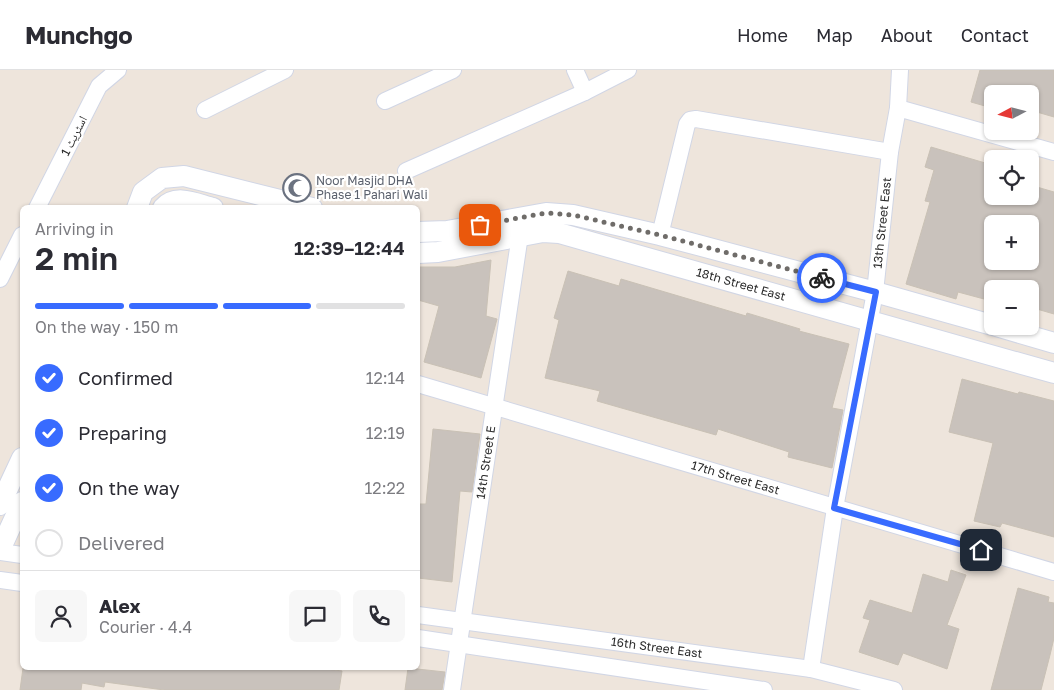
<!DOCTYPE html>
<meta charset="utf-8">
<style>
:root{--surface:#fff;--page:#f7f7f7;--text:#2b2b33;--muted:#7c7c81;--line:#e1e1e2;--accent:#386bff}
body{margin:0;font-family:"Golos Text","Noto Naskh Arabic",sans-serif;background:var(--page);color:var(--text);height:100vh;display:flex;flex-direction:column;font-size:19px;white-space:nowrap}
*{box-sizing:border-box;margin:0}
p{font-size:16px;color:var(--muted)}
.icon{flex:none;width:28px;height:28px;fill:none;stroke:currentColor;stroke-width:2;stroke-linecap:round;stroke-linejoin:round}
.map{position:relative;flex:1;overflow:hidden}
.drawer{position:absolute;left:20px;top:135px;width:400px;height:465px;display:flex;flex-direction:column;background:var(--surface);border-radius:8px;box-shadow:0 1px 4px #0004}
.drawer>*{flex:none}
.needle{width:32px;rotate:263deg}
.controls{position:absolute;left:984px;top:15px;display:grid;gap:10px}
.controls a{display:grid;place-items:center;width:55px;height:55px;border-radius:8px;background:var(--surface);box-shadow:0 1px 4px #0004;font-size:25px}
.pin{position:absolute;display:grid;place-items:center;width:42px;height:42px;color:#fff;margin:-21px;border-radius:10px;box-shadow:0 2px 8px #0006}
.courier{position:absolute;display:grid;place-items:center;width:50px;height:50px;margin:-25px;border:4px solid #386bff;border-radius:50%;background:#fff;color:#222;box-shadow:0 1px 6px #0007}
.overview em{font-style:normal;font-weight:600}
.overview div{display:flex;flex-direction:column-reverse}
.overview{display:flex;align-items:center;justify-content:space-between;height:85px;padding:0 15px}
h1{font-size:32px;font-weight:600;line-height:38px}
.bar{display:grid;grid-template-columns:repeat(4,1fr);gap:8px 5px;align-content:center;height:60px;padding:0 15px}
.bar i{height:6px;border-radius:4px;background:var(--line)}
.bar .active{background:var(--accent)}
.bar p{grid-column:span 4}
.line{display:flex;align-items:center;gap:12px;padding:0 15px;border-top:1px solid var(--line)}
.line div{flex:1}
.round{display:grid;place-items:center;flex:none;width:52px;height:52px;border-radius:8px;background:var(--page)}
ol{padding:0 15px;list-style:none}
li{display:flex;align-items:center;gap:15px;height:55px}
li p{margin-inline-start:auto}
li .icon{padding:5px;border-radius:50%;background:var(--accent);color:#fff;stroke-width:4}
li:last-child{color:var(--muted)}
li i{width:28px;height:28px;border:2px solid var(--line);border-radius:50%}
header{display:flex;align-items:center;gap:30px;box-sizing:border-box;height:70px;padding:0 25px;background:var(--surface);border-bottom:1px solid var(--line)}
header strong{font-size:24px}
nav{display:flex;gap:28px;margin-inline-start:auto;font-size:18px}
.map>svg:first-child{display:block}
.building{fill:#c9c2bc;stroke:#c9c1b5;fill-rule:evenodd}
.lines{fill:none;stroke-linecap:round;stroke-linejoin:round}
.minor-casing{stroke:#d1d6e5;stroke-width:18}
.tertiary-casing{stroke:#d1d6e5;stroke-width:22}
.minor{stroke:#fff;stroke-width:16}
.tertiary{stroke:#fff;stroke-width:20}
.done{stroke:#6f6c69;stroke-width:5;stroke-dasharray:0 9}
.route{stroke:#386bff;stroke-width:6}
.labels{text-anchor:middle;stroke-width:4.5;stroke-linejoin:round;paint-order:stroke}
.street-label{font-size:12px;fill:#2b2b2b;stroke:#fff}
.worship-label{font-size:12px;fill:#5b616d;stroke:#fff;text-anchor:start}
</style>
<header>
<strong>Munchgo</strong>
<nav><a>Home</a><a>Map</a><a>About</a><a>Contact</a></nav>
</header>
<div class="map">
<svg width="1054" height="620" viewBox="0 0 1054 620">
<rect width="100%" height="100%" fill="#eee5dc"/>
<path class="building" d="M980,0H1054V47L1030,40V24H992V38L971,32Z
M931,77L992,95V126H1030V115L1054,122V244L1030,237V219H992V228L985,226L984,229L958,222L956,229L906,214L930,132L925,131L934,100L925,97ZM999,149L1015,154H1030V191H992V154H998Z
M491,190L486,246L497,249L481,308L424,292L439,236L418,230V197H455Z
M568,201L619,216L621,209L746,246L747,243L800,259L799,261L849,274L832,338L843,340L832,398L788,387L789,382L718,359L716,365L597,331L600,321L545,308L559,250L554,248Z
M962,309L1018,324L1019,322L1054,331V467L1002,453L1000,457L974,451L993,373L949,362Z
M433,359L480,364L472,422L460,421L452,512L418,508V434H426Z
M951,500L966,505L947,555L959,559L947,599L903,583L898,595L859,582L870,550L863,548L870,530L912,543L923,504L948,512Z
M1018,518L1049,527L1048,532L1054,533V568L1050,585L1041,620H991Z
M23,598H319L342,601L339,620H164L105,612L104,617L82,613L81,620H20Z
M408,598L445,602L442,620H405Z"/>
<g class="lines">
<defs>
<g id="minor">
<path d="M575,0L585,22"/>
<path d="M385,31L453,0"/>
<path d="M898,38L1054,82"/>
<path d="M205,40L285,0"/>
<path d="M406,101L585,22L628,0"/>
<path d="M37,138L99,16L118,0"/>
<path d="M660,165L687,54L690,50L696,49L890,82"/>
<path d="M0,209L22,165"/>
<path id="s1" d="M418,314L1054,502"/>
<path d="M0,482L22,485"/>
<path d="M0,510L22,513"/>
<path id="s2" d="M418,545L811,599L894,620"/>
<path d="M418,568L764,620"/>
<path id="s3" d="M811,599L835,438L875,222L890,82L898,38L900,0"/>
<path id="s4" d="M452,620L520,165"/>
</g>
<g id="tertiary">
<path d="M137,138L143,122L162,108L184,106L312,138"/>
<path d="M163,138C176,123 197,134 213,138"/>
<path d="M418,162L447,161L546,143L573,145L660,165L875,222L992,255"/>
<path id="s5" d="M418,183L438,182L543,162L559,163L1054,303"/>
<path d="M996,256L1054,273"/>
<path d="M0,435L22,388"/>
<path d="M0,480L22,432"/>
</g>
</defs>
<use href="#minor" class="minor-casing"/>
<use href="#tertiary" class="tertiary-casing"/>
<use href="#minor" class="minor"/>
<use href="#tertiary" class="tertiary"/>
</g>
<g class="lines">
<path class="done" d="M480,155L546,143L573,145L660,165L822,208"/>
<path class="route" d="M822,208L876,222L834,438L981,480"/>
</g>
<defs>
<symbol id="mosque-ring" viewBox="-11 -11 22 22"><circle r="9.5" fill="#fff" stroke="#6b7280" stroke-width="1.5"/><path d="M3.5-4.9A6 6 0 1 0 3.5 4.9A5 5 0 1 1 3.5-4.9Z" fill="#6b7280"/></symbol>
</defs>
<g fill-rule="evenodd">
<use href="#mosque-ring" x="281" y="102" width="32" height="32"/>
</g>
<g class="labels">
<g class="street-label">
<text transform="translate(74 66) rotate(-63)" y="4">اسٹریٹ 1</text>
<text dy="4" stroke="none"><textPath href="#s3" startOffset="452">13th Street East</textPath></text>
<text dy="4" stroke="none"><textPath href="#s5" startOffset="332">18th Street East</textPath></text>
<text dy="4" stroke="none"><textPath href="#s4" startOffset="230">14th Street E</textPath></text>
<text dy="4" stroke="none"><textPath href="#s1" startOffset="331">17th Street East</textPath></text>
<text dy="4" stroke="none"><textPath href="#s2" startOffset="241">16th Street East</textPath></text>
</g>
<g class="worship-label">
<text x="316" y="115">Noor Masjid DHA<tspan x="316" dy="14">Phase 1 Pahari Wali</tspan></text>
</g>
</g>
</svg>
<div class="controls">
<a><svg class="needle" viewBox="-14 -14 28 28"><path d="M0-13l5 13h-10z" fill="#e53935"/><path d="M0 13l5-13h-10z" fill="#7c7c81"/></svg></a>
<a><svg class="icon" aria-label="locate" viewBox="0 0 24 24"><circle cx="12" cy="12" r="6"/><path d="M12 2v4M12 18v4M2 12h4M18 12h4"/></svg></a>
<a>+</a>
<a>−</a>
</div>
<div class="pin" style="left:480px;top:155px;background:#ea580c"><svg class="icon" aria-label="bag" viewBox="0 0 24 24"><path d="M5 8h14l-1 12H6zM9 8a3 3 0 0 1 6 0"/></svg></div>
<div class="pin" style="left:981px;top:480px;background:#1f2937"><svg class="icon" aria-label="home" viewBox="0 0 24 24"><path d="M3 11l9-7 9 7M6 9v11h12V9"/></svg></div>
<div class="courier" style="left:822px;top:208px"><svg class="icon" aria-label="bike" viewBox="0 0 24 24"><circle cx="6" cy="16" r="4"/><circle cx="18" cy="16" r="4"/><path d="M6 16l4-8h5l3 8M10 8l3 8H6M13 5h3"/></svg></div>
<section class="drawer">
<div class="overview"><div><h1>2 min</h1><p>Arriving in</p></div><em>12:39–12:44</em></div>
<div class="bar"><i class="active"></i><i class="active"></i><i class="active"></i><i></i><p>On the way · 150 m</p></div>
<ol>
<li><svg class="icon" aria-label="check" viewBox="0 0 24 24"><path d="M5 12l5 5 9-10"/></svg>Confirmed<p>12:14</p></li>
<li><svg class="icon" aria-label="check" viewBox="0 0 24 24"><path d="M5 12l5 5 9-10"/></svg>Preparing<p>12:19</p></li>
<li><svg class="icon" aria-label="check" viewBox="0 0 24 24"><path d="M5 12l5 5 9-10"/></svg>On the way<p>12:22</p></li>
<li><i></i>Delivered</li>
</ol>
<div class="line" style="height:90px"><a class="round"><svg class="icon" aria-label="person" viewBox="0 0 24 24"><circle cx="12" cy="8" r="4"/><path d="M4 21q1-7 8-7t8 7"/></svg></a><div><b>Alex</b><p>Courier · 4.4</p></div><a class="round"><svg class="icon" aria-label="chat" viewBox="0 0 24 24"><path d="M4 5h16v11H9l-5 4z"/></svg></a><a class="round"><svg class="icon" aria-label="phone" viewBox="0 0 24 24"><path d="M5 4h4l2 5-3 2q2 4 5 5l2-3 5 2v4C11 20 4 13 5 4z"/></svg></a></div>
</section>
</div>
